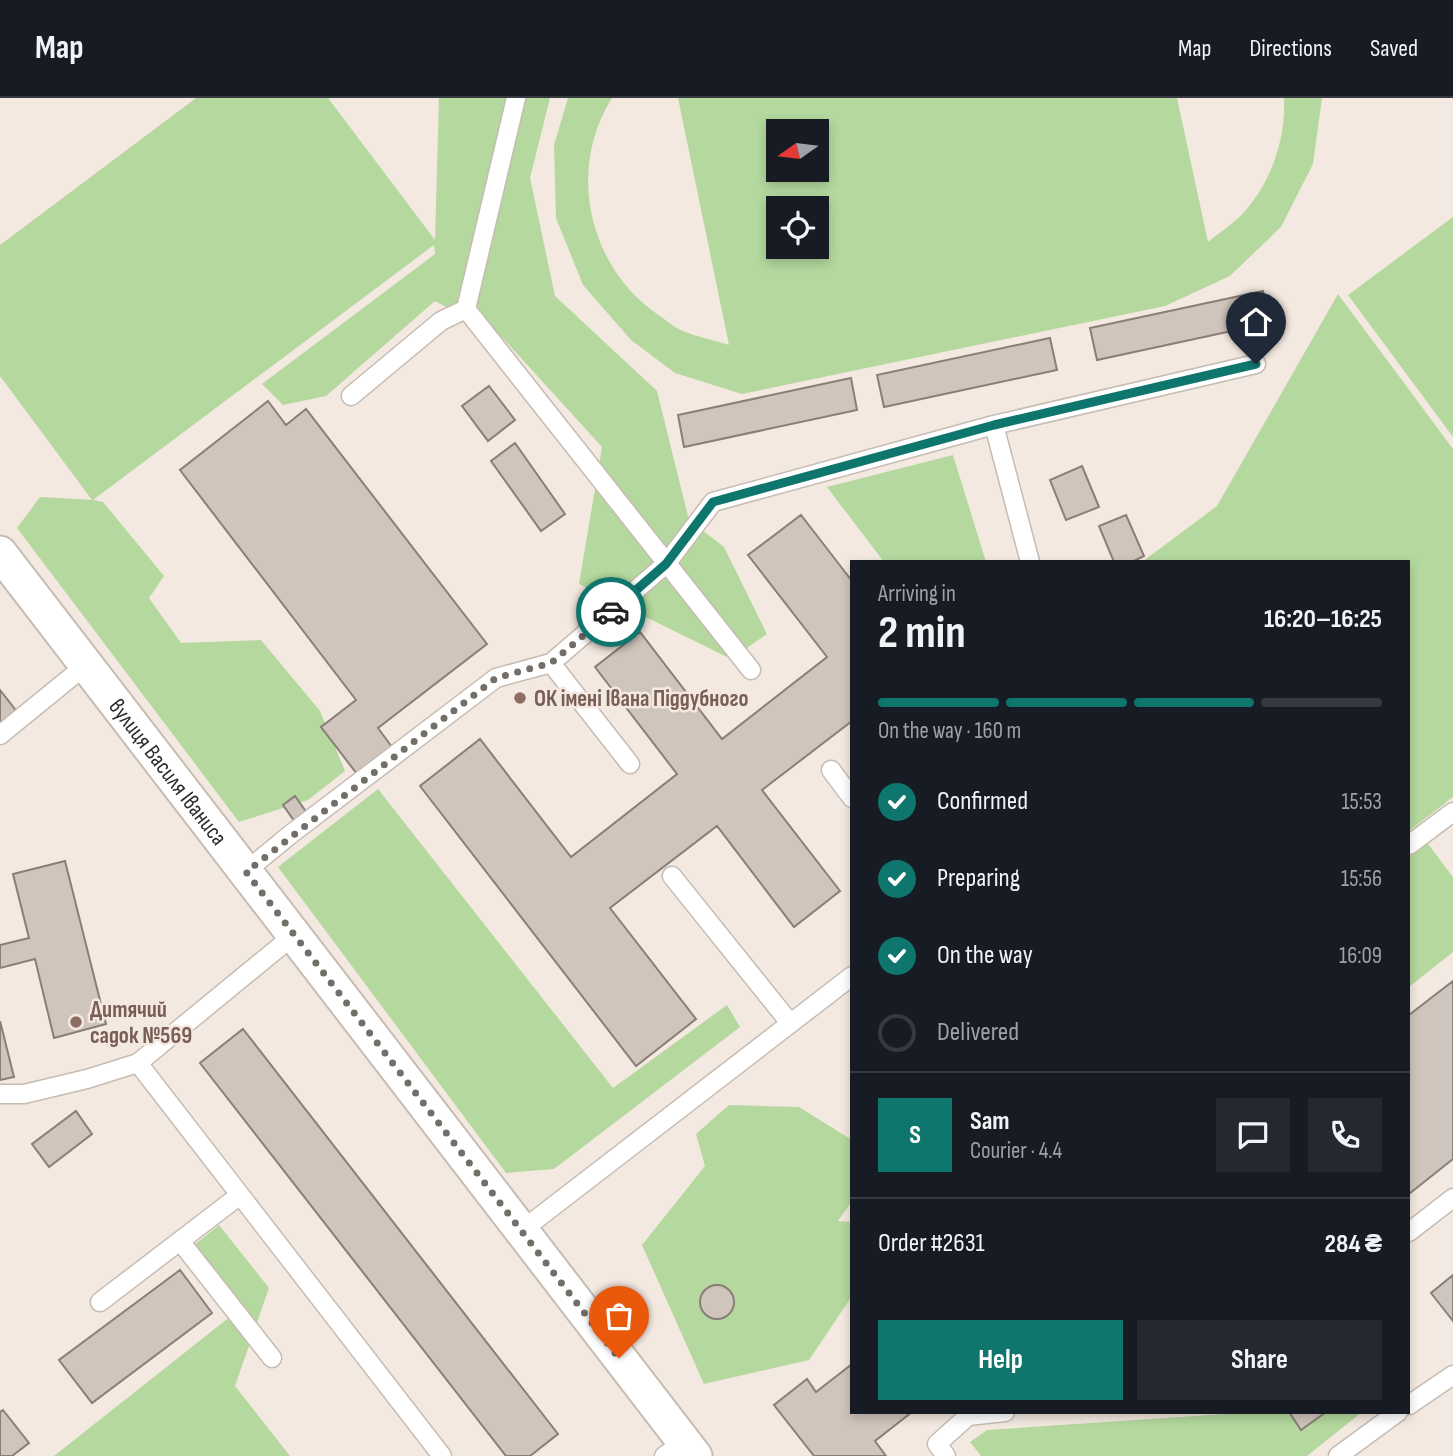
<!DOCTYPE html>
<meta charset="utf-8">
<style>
:root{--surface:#171b24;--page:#242831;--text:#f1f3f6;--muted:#9ea1a6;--line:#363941;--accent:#0f766e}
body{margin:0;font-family:"Sofia Sans Condensed",sans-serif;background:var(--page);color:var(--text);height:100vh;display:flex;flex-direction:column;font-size:26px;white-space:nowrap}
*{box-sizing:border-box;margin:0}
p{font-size:23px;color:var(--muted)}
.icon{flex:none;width:38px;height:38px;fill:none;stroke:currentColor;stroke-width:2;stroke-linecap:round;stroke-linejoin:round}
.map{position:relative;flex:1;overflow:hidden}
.panel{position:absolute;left:850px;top:462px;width:560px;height:854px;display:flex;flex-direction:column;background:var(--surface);border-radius:0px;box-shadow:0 4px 10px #0003}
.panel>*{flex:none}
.needle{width:46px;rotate:256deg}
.fabs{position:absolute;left:766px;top:21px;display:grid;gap:14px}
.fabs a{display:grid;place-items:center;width:63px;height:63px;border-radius:0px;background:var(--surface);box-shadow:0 4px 10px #0003;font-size:35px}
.pin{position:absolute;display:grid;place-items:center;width:60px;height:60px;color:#fff;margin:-72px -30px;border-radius:50% 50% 50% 0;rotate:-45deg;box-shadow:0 0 7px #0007}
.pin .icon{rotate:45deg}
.courier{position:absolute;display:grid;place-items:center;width:70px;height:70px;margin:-35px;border:5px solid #0f766e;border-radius:50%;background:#fff;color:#222;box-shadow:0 2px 9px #0007}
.summary em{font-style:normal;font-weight:700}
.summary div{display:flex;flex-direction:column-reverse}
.summary{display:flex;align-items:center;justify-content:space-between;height:119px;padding:0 28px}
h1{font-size:46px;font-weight:700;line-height:52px}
.bar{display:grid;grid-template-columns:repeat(4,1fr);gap:10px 7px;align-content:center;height:84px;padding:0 28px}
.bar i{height:9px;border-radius:5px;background:var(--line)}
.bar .current{background:var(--accent)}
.bar p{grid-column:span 4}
.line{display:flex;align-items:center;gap:18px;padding:0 28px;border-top:2px solid var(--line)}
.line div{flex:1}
.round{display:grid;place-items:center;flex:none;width:74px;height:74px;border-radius:0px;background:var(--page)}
ol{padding:0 28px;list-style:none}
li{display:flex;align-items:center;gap:21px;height:77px}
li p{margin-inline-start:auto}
li .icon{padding:7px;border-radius:50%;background:var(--accent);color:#fff;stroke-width:4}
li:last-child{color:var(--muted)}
li i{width:38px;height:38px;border:4px solid var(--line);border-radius:50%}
.action{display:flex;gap:14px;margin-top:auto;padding:14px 28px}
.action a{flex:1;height:80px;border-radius:0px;background:var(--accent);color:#fff;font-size:28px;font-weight:700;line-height:80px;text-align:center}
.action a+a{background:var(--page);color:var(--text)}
header{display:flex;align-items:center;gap:42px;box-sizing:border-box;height:98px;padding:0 35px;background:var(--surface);border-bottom:2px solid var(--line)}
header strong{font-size:33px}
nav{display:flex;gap:38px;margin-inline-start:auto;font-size:24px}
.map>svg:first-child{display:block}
.green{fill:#b4d89e;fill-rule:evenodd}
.building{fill:#d0c5bc;stroke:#897f77;stroke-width:2}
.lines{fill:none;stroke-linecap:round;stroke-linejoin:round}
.lane-casing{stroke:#c6bcb2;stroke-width:21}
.street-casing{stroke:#c6bcb2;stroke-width:37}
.lane{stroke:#fff;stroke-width:18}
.street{stroke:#fff;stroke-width:33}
.done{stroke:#746e68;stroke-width:7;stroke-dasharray:0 12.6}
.route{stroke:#0f766e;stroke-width:9}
.education-dot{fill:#8d6e63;stroke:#f4e9e0;stroke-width:2.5}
.labels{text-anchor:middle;stroke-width:5;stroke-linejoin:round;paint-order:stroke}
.education-label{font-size:23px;font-weight:bold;fill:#785e54;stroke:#f4e9e0;text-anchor:start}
.street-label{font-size:23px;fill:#2f2b27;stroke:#f4e9e0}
</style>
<header>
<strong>Map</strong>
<nav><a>Map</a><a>Directions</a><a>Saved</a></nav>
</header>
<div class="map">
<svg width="1453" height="1358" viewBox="0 0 1453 1358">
<rect width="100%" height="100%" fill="#f4e9e0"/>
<path class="green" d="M196,0H328L435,142L439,0H550L530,80L555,198L657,293L689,422L724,449L767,536L731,561L579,486L602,349L501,238L435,203L326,298L283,307L262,286L435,156L434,147L93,402L103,404L164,478L149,500L181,545L261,542L320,613L345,673L308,702L239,724L17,430L40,399L92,402L0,278V147Z
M568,0H612C566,73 589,171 660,218C667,223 675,230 683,233C697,239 714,242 729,247L678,0H1177L1208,144C1220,134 1236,124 1246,112C1272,82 1286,39 1284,0H1322L1313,66L1281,129L1230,178L1165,208L742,296L675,275L631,242L583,187L556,120L554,47ZM779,33H817V72H779ZM779,110H817V149H779Z
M1453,119V339L1348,197Z
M1338,196L1453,351V699L1409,733V464H1142L1217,408Z
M953,357L986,464H884L827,389Z
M378,691L613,990L727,907L740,929L554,1071L506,1075L278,769Z
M1425,742L1453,779V854L1409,889V754Z
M729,1007L799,1009L852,1042V1103L838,1123L852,1124V1198L809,1262L704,1286L642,1147L705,1068L696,1036Z
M219,1127L269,1190L235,1288L290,1358H54L236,1214L188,1152Z
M1255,1314H1362L1307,1358H981L970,1344L987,1332Z"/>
<path class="building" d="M1263,193L1269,225L1097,262L1090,230Z
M1050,240L1057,272L884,309L877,277Z
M851,280L857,312L684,349L678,317Z
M489,288L515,322L488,343L462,308Z
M268,303L286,327L306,311L487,546L378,630L392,649L357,676L321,629L356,602L180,372Z
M515,345L565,416L541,433L491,363Z
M1082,368L1099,409L1066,422L1050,382Z
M801,417L852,483V623L762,692L840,793L794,829L717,728L610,810L696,921L636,968L420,688L480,641L571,759L677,676L595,569L640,534L722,641L827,559L748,457Z
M1126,417L1144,458L1132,464H1114L1099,428Z
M0,592L18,615L0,629Z
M295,698L307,715L295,724L283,707Z
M65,763L106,926L54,940L35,861L0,870V847L29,840L13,776Z
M1453,883V1061L1409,1096V917Z
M0,923L14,979L0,982Z
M243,931L558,1336L530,1358H506L200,965Z
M76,1013L92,1036L49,1069L32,1046Z
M180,1172L212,1215L92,1305L59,1262Z
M1453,1177V1223L1431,1195Z
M700 1204a17 17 0 1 1 34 0a17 17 0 1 1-34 0Z
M852,1266V1314H912L875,1343L886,1358H814L774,1307L807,1281L816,1294Z
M3,1312L29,1345L12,1358H0V1314Z
M1289,1314H1326L1301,1332Z"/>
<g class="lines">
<defs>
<path id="lane" d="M516,0L466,211L751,572
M351,298L441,223L466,211
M994,327L1030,464
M551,565L630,666
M0,637L86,567
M831,672L852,700
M1409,747L1453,714
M246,773L291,736L496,580L551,565L666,466L713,404L994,327L1256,266
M672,778L790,925
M138,965L442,1358
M0,996H24L87,981L138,965L294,837
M521,1133L852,878
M1409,1134L1453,1100
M180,1143L272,1260
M100,1204L240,1097
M1409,1307L1453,1277
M664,1358L684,1344
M946,1358L937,1346L968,1318L1005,1314
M1338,1358L1398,1314"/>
<g id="street">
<path id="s1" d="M0,455L695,1358"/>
</g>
</defs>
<use href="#lane" class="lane-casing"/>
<use href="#street" class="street-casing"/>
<use href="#lane" class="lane"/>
<use href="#street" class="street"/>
</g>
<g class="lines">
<path class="done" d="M611,514L551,565L496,580L246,774L619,1260"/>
<path class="route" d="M611,514L666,466L713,404L994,327L1256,266"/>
</g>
<g class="education-dot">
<circle cx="520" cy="600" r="7"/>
<circle cx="76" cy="924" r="7"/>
</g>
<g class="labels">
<g class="education-label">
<text x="534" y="608">ОК імені Івана Піддубного</text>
<text x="90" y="919">Дитячий<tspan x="90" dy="26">садок №569</tspan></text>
</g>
<g class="street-label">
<text dy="8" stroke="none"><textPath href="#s1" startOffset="276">вулиця Василя Іваниса</textPath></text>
</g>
</g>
</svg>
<div class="fabs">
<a><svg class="needle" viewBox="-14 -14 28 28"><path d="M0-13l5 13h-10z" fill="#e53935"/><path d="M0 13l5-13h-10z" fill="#9ea1a6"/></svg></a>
<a><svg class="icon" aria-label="locate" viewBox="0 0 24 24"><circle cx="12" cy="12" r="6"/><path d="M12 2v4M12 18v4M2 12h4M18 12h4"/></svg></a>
</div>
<div class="pin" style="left:619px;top:1260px;background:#ea580c"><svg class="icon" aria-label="bag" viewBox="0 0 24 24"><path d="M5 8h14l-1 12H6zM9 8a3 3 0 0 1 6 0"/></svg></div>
<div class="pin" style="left:1256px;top:266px;background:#1f2937"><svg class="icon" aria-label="home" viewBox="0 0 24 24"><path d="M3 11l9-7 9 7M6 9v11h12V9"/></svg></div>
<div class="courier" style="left:611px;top:514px"><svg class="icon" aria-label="car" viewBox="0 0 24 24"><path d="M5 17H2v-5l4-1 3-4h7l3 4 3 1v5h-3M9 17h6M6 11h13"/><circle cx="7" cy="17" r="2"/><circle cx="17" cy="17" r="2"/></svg></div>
<section class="panel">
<div class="summary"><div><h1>2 min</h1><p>Arriving in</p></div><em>16:20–16:25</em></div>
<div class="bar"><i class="current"></i><i class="current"></i><i class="current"></i><i></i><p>On the way · 160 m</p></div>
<ol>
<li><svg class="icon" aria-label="check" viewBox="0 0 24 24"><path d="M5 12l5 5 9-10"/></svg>Confirmed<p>15:53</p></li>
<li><svg class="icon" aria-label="check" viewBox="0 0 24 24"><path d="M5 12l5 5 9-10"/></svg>Preparing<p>15:56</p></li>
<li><svg class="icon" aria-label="check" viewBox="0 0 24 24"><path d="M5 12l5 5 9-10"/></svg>On the way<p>16:09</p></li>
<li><i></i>Delivered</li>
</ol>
<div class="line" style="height:126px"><b class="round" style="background:var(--accent);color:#fff">S</b><div><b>Sam</b><p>Courier · 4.4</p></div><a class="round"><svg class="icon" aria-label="chat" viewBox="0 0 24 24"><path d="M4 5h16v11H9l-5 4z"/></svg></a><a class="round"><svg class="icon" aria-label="phone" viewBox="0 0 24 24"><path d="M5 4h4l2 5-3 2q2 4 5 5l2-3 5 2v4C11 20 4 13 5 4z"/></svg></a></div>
<div class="line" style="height:91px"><div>Order #2631</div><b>284 ₴</b></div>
<div class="action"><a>Help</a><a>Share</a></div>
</section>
</div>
